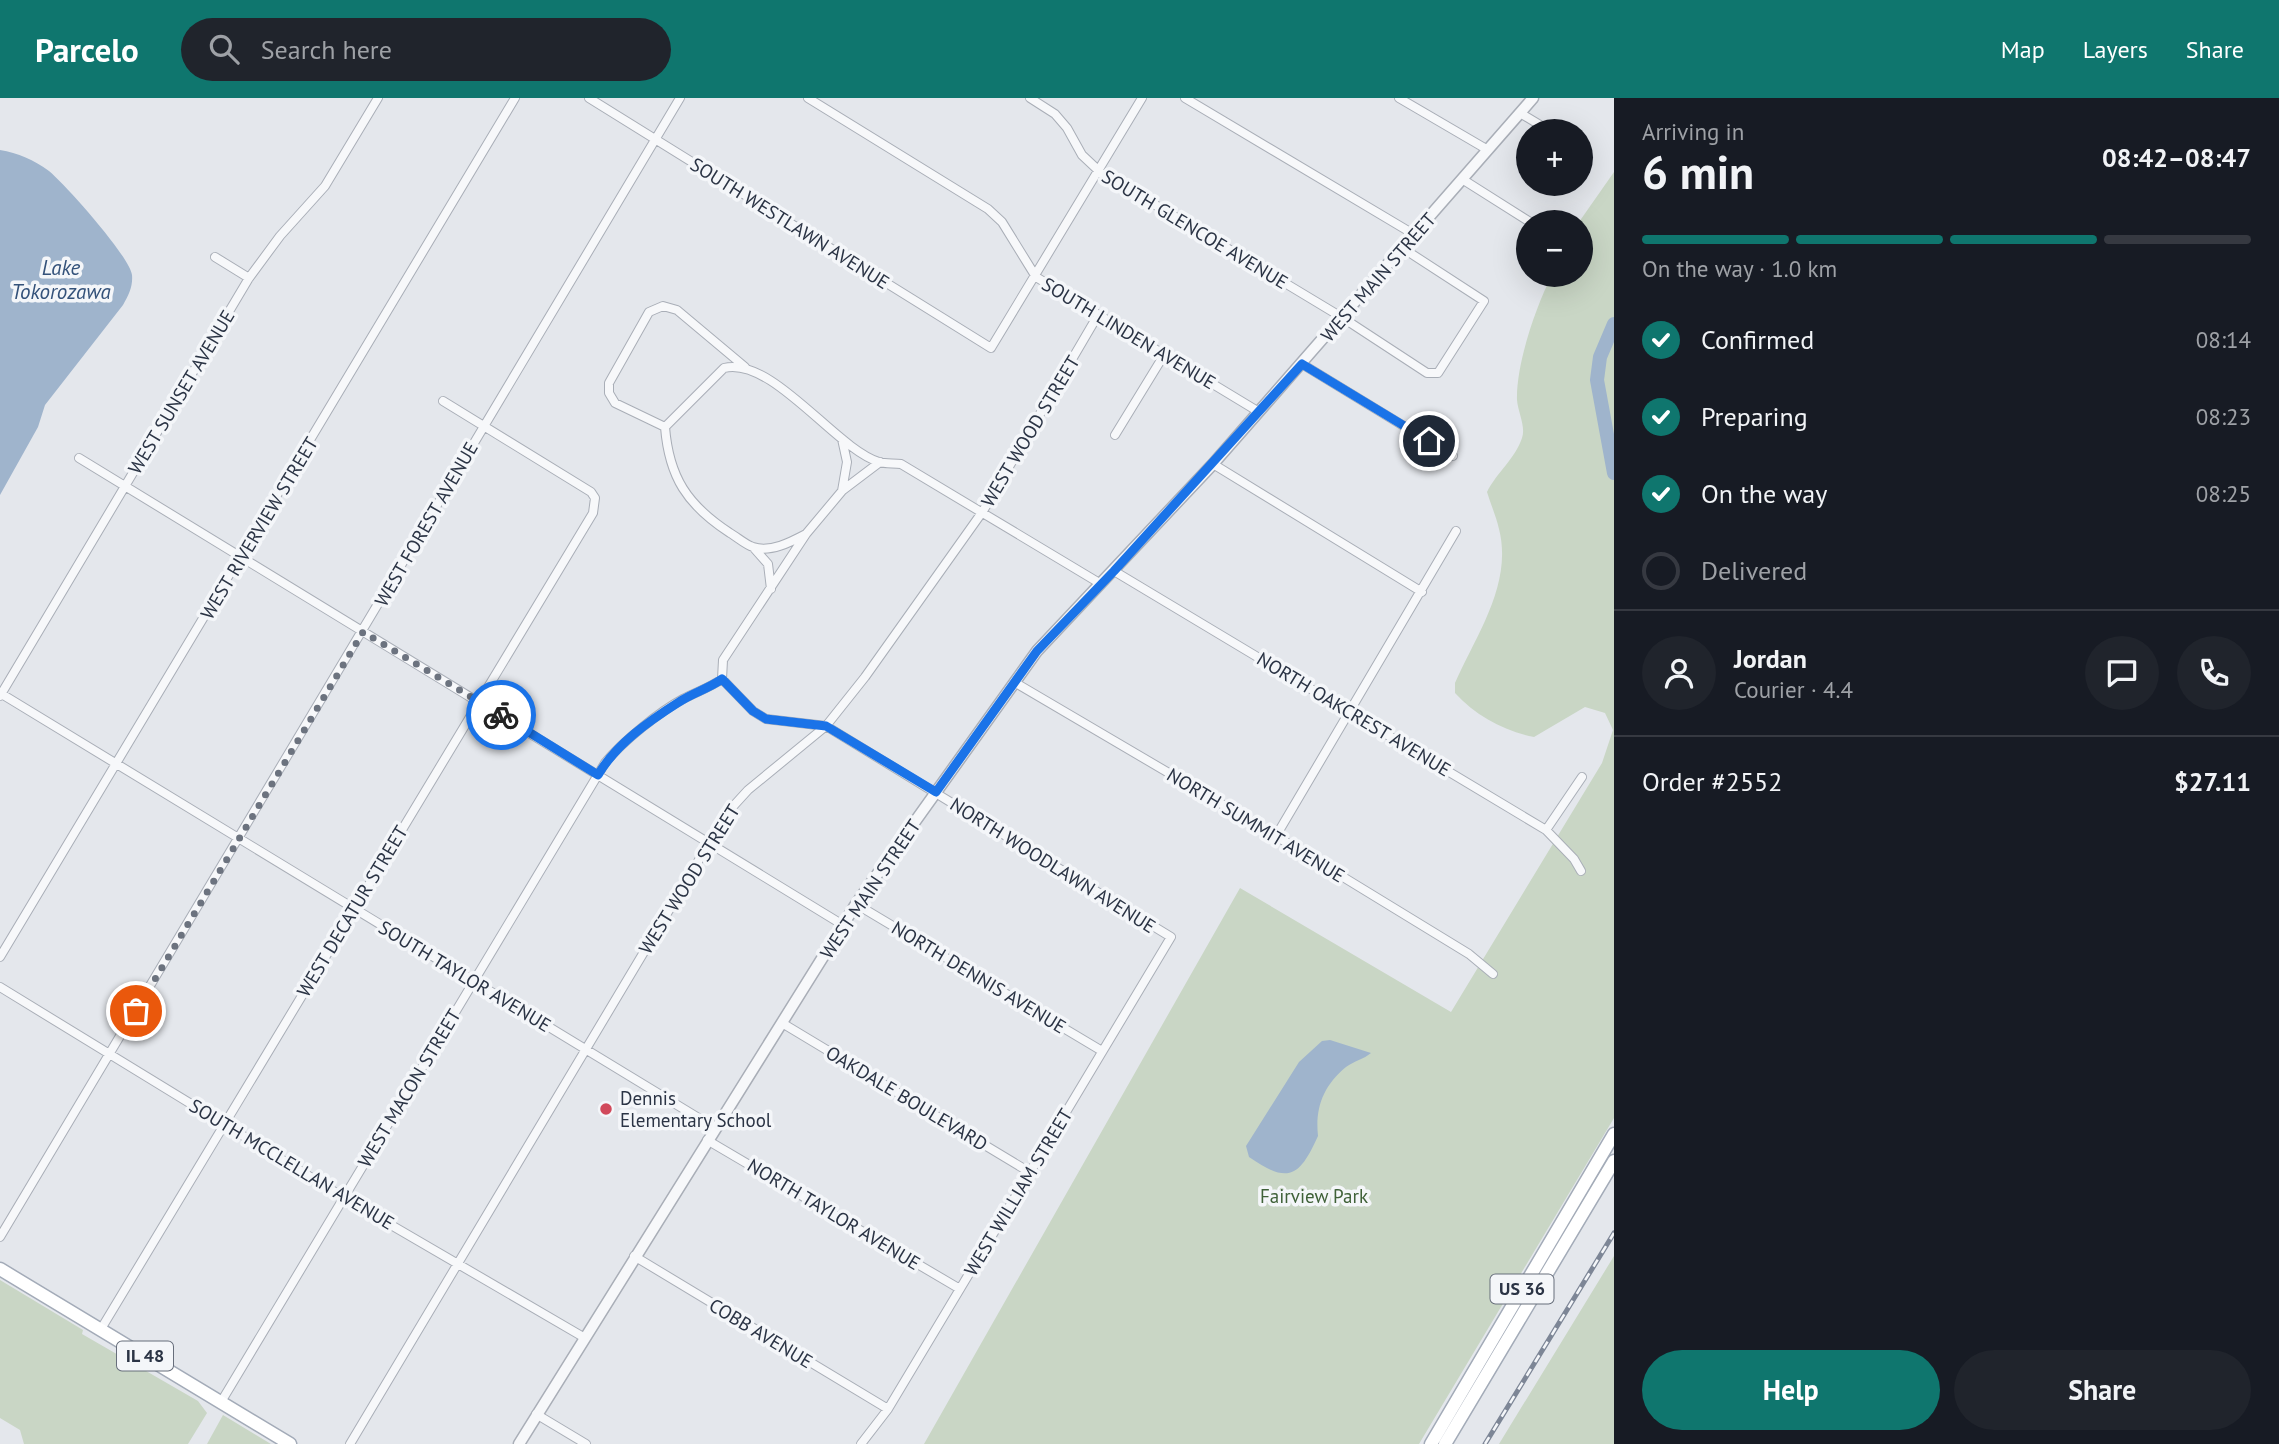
<!DOCTYPE html>
<meta charset="utf-8">
<style>
:root{--surface:#171b24;--page:#20242c;--text:#f1f3f6;--muted:#9ea1a6;--line:#363941;--accent:#0f766e}
body{margin:0;font-family:"PT Sans",sans-serif;background:var(--page);color:var(--text);height:100vh;display:flex;flex-direction:column;font-size:26px;white-space:nowrap}
*{box-sizing:border-box;margin:0}
p{font-size:23px;color:var(--muted)}
.icon{flex:none;width:38px;height:38px;fill:none;stroke:currentColor;stroke-width:2;stroke-linecap:round;stroke-linejoin:round}
.map{position:relative;flex:1;overflow:hidden}
.side{display:flex;flex-direction:column;background:var(--surface);width:665px}
.side>*{flex:none}
.fabs{position:absolute;left:1516px;top:21px;display:grid;gap:14px}
.fabs a{display:grid;place-items:center;width:77px;height:77px;border-radius:50%;background:var(--surface);box-shadow:0 7px 28px #0002;font-size:35px}
.pin{position:absolute;display:grid;place-items:center;width:60px;height:60px;color:#fff;margin:-30px;border:4px solid #fff;border-radius:50%;box-shadow:0 2px 7px #0007}
.courier{position:absolute;display:grid;place-items:center;width:70px;height:70px;margin:-35px;border:5px solid #1a73e8;border-radius:50%;background:#fff;color:#222;box-shadow:0 2px 9px #0007}
.headline em{font-style:normal;font-weight:800}
.headline div{display:flex;flex-direction:column-reverse}
.headline{display:flex;align-items:center;justify-content:space-between;height:119px;padding:0 28px}
h1{font-size:46px;font-weight:800;line-height:52px}
.bar{display:grid;grid-template-columns:repeat(4,1fr);gap:10px 7px;align-content:center;height:84px;padding:0 28px}
.bar i{height:9px;border-radius:5px;background:var(--line)}
.bar .active{background:var(--accent)}
.bar p{grid-column:span 4}
.line{display:flex;align-items:center;gap:18px;padding:0 28px;border-top:2px solid var(--line)}
.line div{flex:1}
.round{display:grid;place-items:center;flex:none;width:74px;height:74px;border-radius:37px;background:var(--page)}
ol{padding:0 28px;list-style:none}
li{display:flex;align-items:center;gap:21px;height:77px}
li p{margin-inline-start:auto}
li .icon{padding:7px;border-radius:50%;background:var(--accent);color:#fff;stroke-width:4}
li:last-child{color:var(--muted)}
li i{width:38px;height:38px;border:4px solid var(--line);border-radius:50%}
.cta{display:flex;gap:14px;margin-top:auto;padding:14px 28px}
.cta a{flex:1;height:80px;border-radius:42px;background:var(--accent);color:#fff;font-size:28px;font-weight:800;line-height:80px;text-align:center}
.cta a+a{background:var(--page);color:var(--text)}
header{display:flex;align-items:center;gap:42px;box-sizing:border-box;height:98px;padding:0 35px;background:var(--accent);color:#fff}
header strong{font-size:33px}
nav{display:flex;gap:38px;margin-inline-start:auto;font-size:24px}
.search{width:490px;height:63px;background:var(--page);display:flex;align-items:center;gap:18px;box-sizing:border-box;padding:0 24px;border-radius:38px;color:var(--muted);font-size:26px}
main{display:flex;flex:1;min-height:0}
.map>svg:first-child{display:block}
.green{fill:#c9d6c5}
.water{fill:#9fb4cc}
.lines{fill:none;stroke-linecap:round;stroke-linejoin:round}
.river{stroke:#9fb4cc;stroke-width:14}
.minor-casing{stroke:#a9aeb7;stroke-width:10}
.tertiary-casing{stroke:#a9aeb7;stroke-width:13}
.primary-casing{stroke:#a3abb8;stroke-width:15}
.minor{stroke:#f7f8fa;stroke-width:8}
.tertiary{stroke:#f7f8fa;stroke-width:10}
.primary{stroke:#fff;stroke-width:12}
.rail-casing{stroke:#7d8696;stroke-width:5}
.rail{stroke:#f4f6f9;stroke-width:2.5;stroke-dasharray:8;stroke-linecap:butt}
.done{stroke:#6c737f;stroke-width:7;stroke-dasharray:0 12.6}
.route{stroke:#1a73e8;stroke-width:9}
.poi-dot{fill:#d1495b;stroke:#f4f6f9;stroke-width:2.5}
.labels{text-anchor:middle;stroke-width:7;stroke-linejoin:round;paint-order:stroke}
.shield{fill:#f4f6f9;stroke:#676e7b;stroke-width:2}
.shield-label{font-size:18px;font-weight:bold;fill:#2b3445}
.street-label{font-size:19px;fill:#2b3445;stroke:#f4f6f9}
.poi-label{font-size:19px;fill:#2b3445;stroke:#f4f6f9;text-anchor:start}
.park-label{font-size:19px;fill:#3f6138;stroke:#f4f6f9}
.water-label{font-size:21px;font-style:italic;fill:#34527a;stroke:#f4f6f9}
</style>
<header>
<strong>Parcelo</strong>
<div class="search"><svg class="icon" aria-label="search" viewBox="0 0 24 24"><circle cx="10" cy="10" r="6"/><path d="M15 15l6 6"/></svg>Search here</div>
<nav><a>Map</a><a>Layers</a><a>Share</a></nav>
</header>
<main>
<div class="map">
<svg width="1614" height="1346" viewBox="0 0 1614 1346">
<rect width="100%" height="100%" fill="#e4e7ec"/>
<path class="green" d="M1614,74V1020L1419,1346H924L1240,790L1451,914L1602,665L1613,632L1605,615L1585,609L1534,639C1504,633 1476,618 1455,595V585C1476,537 1513,486 1499,431C1496,418 1491,407 1487,394C1497,374 1515,361 1522,340C1526,329 1518,314 1517,302C1516,266 1536,208 1552,177H1580L1579,124Z
M1614,1158V1346H1499Z
M0,1182L83,1232L82,1236L198,1303L207,1315L188,1346H24L20,1332L0,1320Z
M223,1317L271,1346H207Z"/>
<path class="water" d="M0,52C18,55 34,62 49,73C65,86 130,159 132,177C133,188 129,197 123,207L45,307L38,329L0,397Z
M1330,942L1371,955C1364,961 1354,963 1346,969C1323,988 1315,1010 1318,1038C1299,1080 1288,1086 1249,1059L1246,1048L1299,964L1322,943Z"/>
<g class="lines">
<path class="river" d="M1614,226L1600,259L1597,282L1614,375"/>
<defs>
<path id="minor" d="M589,0L991,250L1142,0
M808,0L988,111L1002,124L1036,179L1259,314
M1030,0L1055,16L1067,30L1082,57L1099,73L1343,220L1427,275H1438L1484,203L1404,151
M1185,0L1415,137
M1399,0L1488,52
M1520,15L1550,33
M1580,52L1582,53
M1462,81L1530,124
M215,159L249,180
M1302,266L1453,358
M665,329L615,305L609,295V285L649,214L663,208L677,212L745,269
M1115,337L1164,257
M79,360L843,827
M1213,366L1422,494
M843,392L880,364
M806,436C791,444 770,455 753,449C746,447 737,439 730,435C687,407 669,379 665,329L724,270C772,258 836,351 879,364C885,366 894,365 901,366L1101,486
M753,449L768,466L771,491
M1114,473L1546,732L1574,761L1581,773
M722,581L753,613L766,621L826,628L1171,839L888,1311L861,1346
M1014,584L1276,738L1469,856L1493,876
M0,595L715,1030
M0,598L249,180L280,138L325,88L378,0
M1546,732L1582,679
M1276,738L1456,433
M856,806L1102,953
M0,859L515,0
M0,889L343,1099L585,1240
M782,925L1031,1075
M707,1042L960,1191
M0,1139L680,0
M634,1158L888,1311
M101,1231L593,415L595,400L591,394L443,303
M221,1304L605,665C622,644 659,614 683,601C696,594 709,590 722,581L723,562L806,436L842,393L847,364L842,341
M536,1316L586,1346
M350,1346L727,715L748,692L826,628L865,579L983,413L1098,217"/>
<path id="tertiary" d="M519,1346L856,806L1037,553L1213,366L1533,0"/>
<path id="primary" d="M0,1171L290,1346
M1431,1346L1614,1036
M1445,1346L1614,1063"/>
</defs>
<use href="#minor" class="minor-casing"/>
<use href="#tertiary" class="tertiary-casing"/>
<use href="#primary" class="primary-casing"/>
<use href="#minor" class="minor"/>
<use href="#tertiary" class="tertiary"/>
<use href="#primary" class="primary"/>
<defs>
<path id="rail" d="M1485,1346L1614,1135"/>
</defs>
<use href="#rail" class="rail-casing"/>
<use href="#rail" class="rail"/>
</g>
<g class="lines">
<path class="done" d="M136,913L363,534L501,617"/>
<path class="route" d="M501,617L598,677C616,646 649,623 679,604C692,595 708,591 722,581L753,613L766,621L826,628L936,694L1037,553L1114,473L1302,266L1429,343"/>
</g>
<circle class="poi-dot" cx="606" cy="1011" r="7"/>
<g class="labels">
<g class="shield">
<rect x="1490.5" y="1176.5" width="63" height="29" rx="5"/>
<rect x="117" y="1243.5" width="56" height="29" rx="5"/>
</g>
<g class="shield-label">
<text x="1522" y="1197">US 36</text>
<text x="145" y="1264">IL 48</text>
</g>
<g class="street-label">
<text transform="translate(790 125) rotate(32)" y="7">SOUTH WESTLAWN AVENUE</text>
<text transform="translate(1195 131) rotate(31)" y="7">SOUTH GLENCOE AVENUE</text>
<text transform="translate(1378 179) rotate(-49)" y="7">WEST MAIN STREET</text>
<text transform="translate(1129 235) rotate(31)" y="7">SOUTH LINDEN AVENUE</text>
<text transform="translate(181 294) rotate(-59)" y="7">WEST SUNSET AVENUE</text>
<text transform="translate(1030 333) rotate(-59)" y="7">WEST WOOD STREET</text>
<text transform="translate(426 426) rotate(-60)" y="7">WEST FOREST AVENUE</text>
<text transform="translate(259 430) rotate(-59)" y="7">WEST RIVERVIEW STREET</text>
<text transform="translate(1354 616) rotate(31)" y="7">NORTH OAKCREST AVENUE</text>
<text transform="translate(1256 727) rotate(31)" y="7">NORTH SUMMIT AVENUE</text>
<text transform="translate(1053 767) rotate(32)" y="7">NORTH WOODLAWN AVENUE</text>
<text transform="translate(689 781) rotate(-58)" y="7">WEST WOOD STREET</text>
<text transform="translate(870 791) rotate(-56)" y="7">WEST MAIN STREET</text>
<text transform="translate(352 813) rotate(-59)" y="7">WEST DECATUR STREET</text>
<text transform="translate(465 878) rotate(31)" y="7">SOUTH TAYLOR AVENUE</text>
<text transform="translate(979 879) rotate(31)" y="7">NORTH DENNIS AVENUE</text>
<text transform="translate(409 990) rotate(-59)" y="7">WEST MACON STREET</text>
<text transform="translate(907 1000) rotate(31)" y="7">OAKDALE BOULEVARD</text>
<text transform="translate(292 1066) rotate(31)" y="7">SOUTH MCCLELLAN AVENUE</text>
<text transform="translate(1018 1094) rotate(-59)" y="7">WEST WILLIAM STREET</text>
<text transform="translate(834 1116) rotate(31)" y="7">NORTH TAYLOR AVENUE</text>
<text transform="translate(761 1235) rotate(31)" y="7">COBB AVENUE</text>
</g>
<g class="poi-label">
<text x="620" y="1007">Dennis<tspan x="620" dy="22">Elementary School</tspan></text>
</g>
<g class="park-label">
<text x="1314" y="1105">Fairview Park</text>
</g>
<g class="water-label">
<text x="61" y="177">Lake<tspan x="61" dy="24">Tokorozawa</tspan></text>
</g>
</g>
</svg>
<div class="fabs">
<a>+</a>
<a>−</a>
</div>
<div class="pin" style="left:136px;top:913px;background:#ea580c"><svg class="icon" aria-label="bag" viewBox="0 0 24 24"><path d="M5 8h14l-1 12H6zM9 8a3 3 0 0 1 6 0"/></svg></div>
<div class="pin" style="left:1429px;top:343px;background:#1f2937"><svg class="icon" aria-label="home" viewBox="0 0 24 24"><path d="M3 11l9-7 9 7M6 9v11h12V9"/></svg></div>
<div class="courier" style="left:501px;top:617px"><svg class="icon" aria-label="bike" viewBox="0 0 24 24"><circle cx="6" cy="16" r="4"/><circle cx="18" cy="16" r="4"/><path d="M6 16l4-8h5l3 8M10 8l3 8H6M13 5h3"/></svg></div>
</div>
<section class="side">
<div class="headline"><div><h1>6 min</h1><p>Arriving in</p></div><em>08:42–08:47</em></div>
<div class="bar"><i class="active"></i><i class="active"></i><i class="active"></i><i></i><p>On the way · 1.0 km</p></div>
<ol>
<li><svg class="icon" aria-label="check" viewBox="0 0 24 24"><path d="M5 12l5 5 9-10"/></svg>Confirmed<p>08:14</p></li>
<li><svg class="icon" aria-label="check" viewBox="0 0 24 24"><path d="M5 12l5 5 9-10"/></svg>Preparing<p>08:23</p></li>
<li><svg class="icon" aria-label="check" viewBox="0 0 24 24"><path d="M5 12l5 5 9-10"/></svg>On the way<p>08:25</p></li>
<li><i></i>Delivered</li>
</ol>
<div class="line" style="height:126px"><a class="round"><svg class="icon" aria-label="person" viewBox="0 0 24 24"><circle cx="12" cy="8" r="4"/><path d="M4 21q1-7 8-7t8 7"/></svg></a><div><b>Jordan</b><p>Courier · 4.4</p></div><a class="round"><svg class="icon" aria-label="chat" viewBox="0 0 24 24"><path d="M4 5h16v11H9l-5 4z"/></svg></a><a class="round"><svg class="icon" aria-label="phone" viewBox="0 0 24 24"><path d="M5 4h4l2 5-3 2q2 4 5 5l2-3 5 2v4C11 20 4 13 5 4z"/></svg></a></div>
<div class="line" style="height:91px"><div>Order #2552</div><b>$27.11</b></div>
<div class="cta"><a>Help</a><a>Share</a></div>
</section>
</main>
